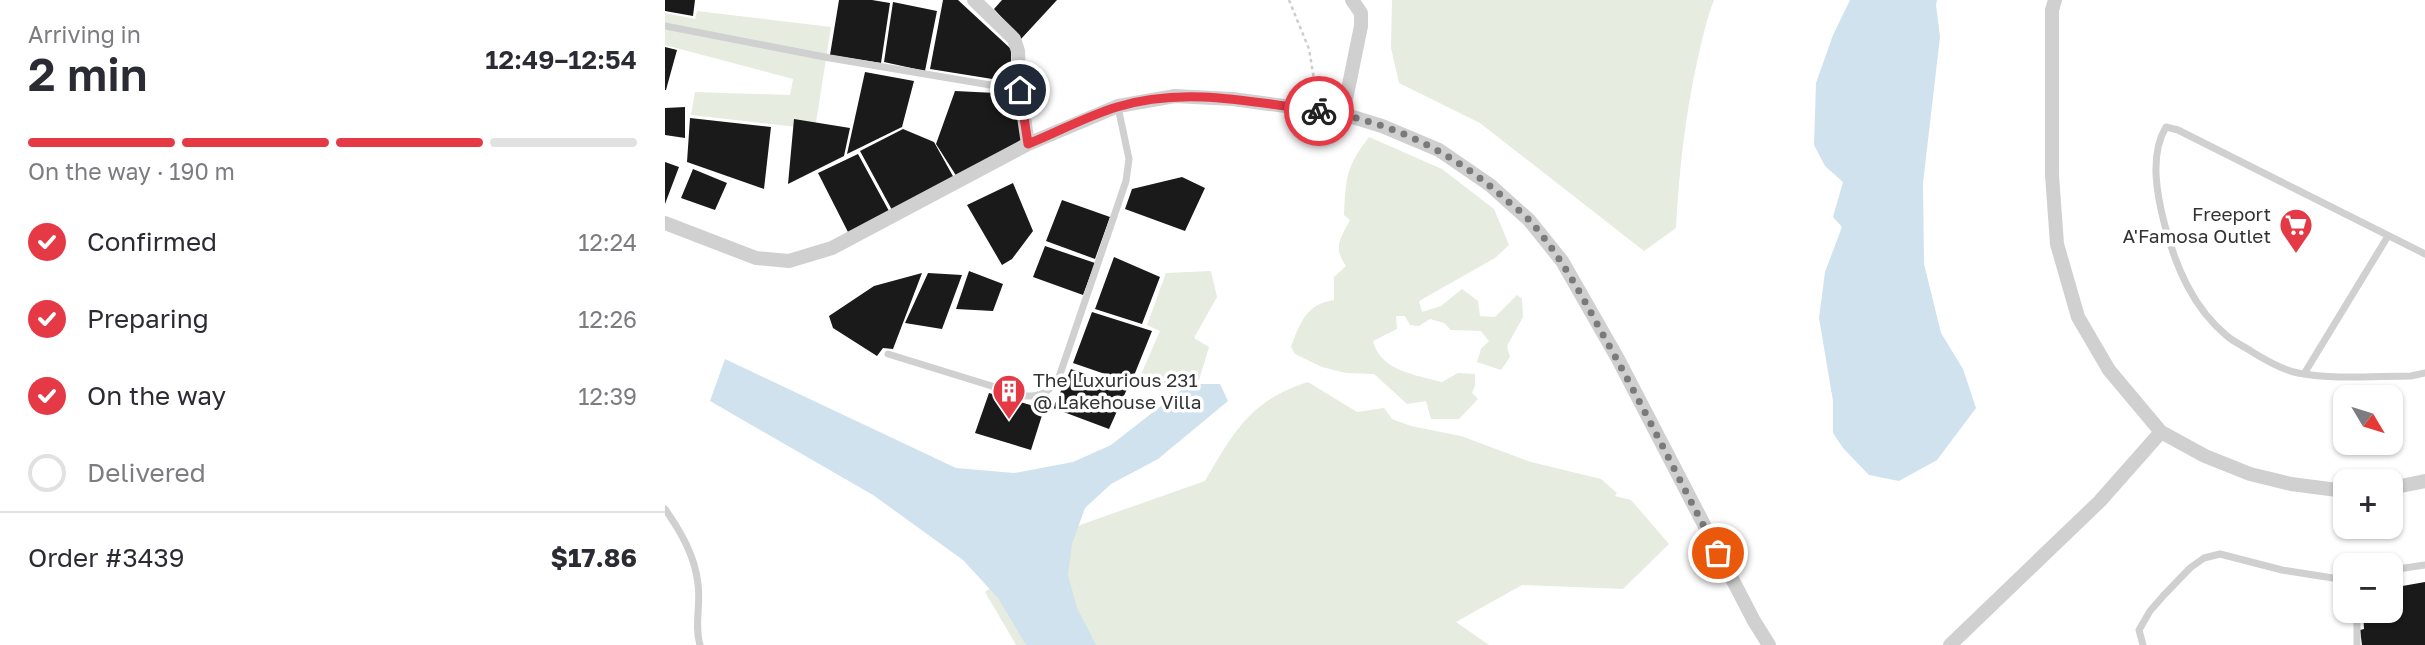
<!DOCTYPE html>
<meta charset="utf-8">
<style>
:root{--surface:#fff;--page:#f7f7f7;--text:#2b2b33;--muted:#7c7c81;--line:#e1e1e2;--accent:#e63946}
body{margin:0;font-family:"Golos Text",sans-serif;background:var(--page);color:var(--text);height:100vh;display:flex;flex-direction:column;font-size:26px;white-space:nowrap}
*{box-sizing:border-box;margin:0}
p{font-size:23px;color:var(--muted)}
.icon{flex:none;width:38px;height:38px;fill:none;stroke:currentColor;stroke-width:2;stroke-linecap:round;stroke-linejoin:round}
.map{position:relative;flex:1;overflow:hidden}
.drawer{display:flex;flex-direction:column;background:var(--surface);width:665px}
.drawer>*{flex:none}
.needle{width:46px;rotate:128deg}
.controls{position:absolute;left:1668px;top:385px;display:grid;gap:14px}
.controls a{display:grid;place-items:center;width:70px;height:70px;border-radius:14px;background:var(--surface);box-shadow:0 2px 5px #0004;font-size:35px}
.pin{position:absolute;display:grid;place-items:center;width:60px;height:60px;color:#fff;margin:-30px;border:4px solid #fff;border-radius:50%;box-shadow:0 2px 7px #0007}
.courier{position:absolute;display:grid;place-items:center;width:70px;height:70px;margin:-35px;border:5px solid #e63946;border-radius:50%;background:#fff;color:#222;box-shadow:0 2px 9px #0007}
.summary em{font-style:normal;font-weight:600}
.summary div{display:flex;flex-direction:column-reverse}
.summary{display:flex;align-items:center;justify-content:space-between;height:119px;padding:0 28px}
h1{font-size:46px;font-weight:600;line-height:52px}
.bar{display:grid;grid-template-columns:repeat(4,1fr);gap:10px 7px;align-content:center;height:84px;padding:0 28px}
.bar i{height:9px;border-radius:5px;background:var(--line)}
.bar .current{background:var(--accent)}
.bar p{grid-column:span 4}
.line{display:flex;align-items:center;gap:18px;padding:0 28px;border-top:2px solid var(--line)}
.line div{flex:1}
ol{padding:0 28px;list-style:none}
li{display:flex;align-items:center;gap:21px;height:77px}
li p{margin-inline-start:auto}
li .icon{padding:7px;border-radius:50%;background:var(--accent);color:#fff;stroke-width:4}
li:last-child{color:var(--muted)}
li i{width:38px;height:38px;border:4px solid var(--line);border-radius:50%}
main{display:flex;flex:1;min-height:0}
.map>svg:first-child{display:block}
.green{fill:#e6ecdf}
.water{fill:#cfe2ee}
.building{fill:#1a1a1a}
.lines{fill:none;stroke-linecap:round;stroke-linejoin:round}
.path{stroke:#cdcdcd;stroke-width:2.5;stroke-dasharray:3.5 3.5;stroke-linecap:butt}
.lane{stroke:#d0d0d0;stroke-width:7}
.street{stroke:#d0d0d0;stroke-width:14}
.done{stroke:#7a7a7a;stroke-width:7;stroke-dasharray:0 12.6}
.route{stroke:#e63946;stroke-width:9}
.labels{text-anchor:middle;stroke-width:7;stroke-linejoin:round;paint-order:stroke}
.poi-label{font-size:19px;fill:#333;stroke:#fff;text-anchor:end}
</style>
<main>
<section class="drawer">
<div class="summary"><div><h1>2 min</h1><p>Arriving in</p></div><em>12:49–12:54</em></div>
<div class="bar"><i class="current"></i><i class="current"></i><i class="current"></i><i></i><p>On the way · 190 m</p></div>
<ol>
<li><svg class="icon" aria-label="check" viewBox="0 0 24 24"><path d="M5 12l5 5 9-10"/></svg>Confirmed<p>12:24</p></li>
<li><svg class="icon" aria-label="check" viewBox="0 0 24 24"><path d="M5 12l5 5 9-10"/></svg>Preparing<p>12:26</p></li>
<li><svg class="icon" aria-label="check" viewBox="0 0 24 24"><path d="M5 12l5 5 9-10"/></svg>On the way<p>12:39</p></li>
<li><i></i>Delivered</li>
</ol>
<div class="line" style="height:91px"><div>Order #3439</div><b>$17.86</b></div>
</section>
<div class="map">
<svg width="1760" height="645" viewBox="0 0 1760 645">
<rect width="100%" height="100%" fill="#fff"/>
<path class="green" d="M727,0H1049C1041,20 1037,41 1032,62C1020,117 1014,171 1011,228L979,251L815,123L734,83L726,48Z
M32,11L166,27L150,129L26,115L30,92L125,95L128,79L0,45V13L30,19Z
M704,137L777,169L829,209L844,245L830,258L754,301L757,312L776,306L797,289L813,301L815,316L830,317L852,295L857,299L858,317L842,346L845,357L836,370L812,362L816,349L824,341L816,331L786,330L779,323L765,319L754,326L745,325L740,316H731L732,329L708,341C715,371 751,375 777,382L793,373L810,374V386L807,393L813,399L794,419H766L761,401L742,404L709,374L681,373L657,367L630,354L626,347C635,323 641,304 669,300V277L681,266C668,247 675,239 685,220L679,215C681,177 681,167 704,137Z
M546,271L552,297L529,338L544,347L534,380L524,379L515,387L474,379L495,331L482,325L501,273Z
M643,382L692,412L719,408L727,419L746,426L796,436L866,462L936,479L952,493L950,496L966,500L1004,544L958,589L857,585L791,622L824,645H351L320,592L415,525L540,481C569,431 586,400 643,382Z"/>
<path class="water" d="M1185,0H1272L1271,5L1275,37L1258,183L1259,264L1276,333L1298,369L1311,408L1272,460L1234,481L1204,475L1178,448L1168,433V401L1154,318L1160,272L1177,227L1168,217L1178,182L1160,166L1149,145L1151,83L1168,35Z
M60,359L291,468L349,473L408,462L446,445L524,384H555L563,401L493,459L446,484L420,508L407,544L403,575L412,608L431,645H361L333,598L298,560L208,495L45,401Z"/>
<path class="building" d="M0,0H30L28,16L0,11Z
M174,0H207L225,3L216,63L165,55Z
M278,0H293L346,49V82L265,69Z
M337,0H392L356,39L329,9Z
M228,2L272,11L260,71L219,62Z
M0,47L12,50L1,90H0Z
M200,72L249,81L237,127L182,154Z
M290,91L351,94L358,142L292,177L271,144Z
M20,107V138L0,135V108Z
M25,118L106,127L99,189L22,162Z
M129,119L185,128L179,156L123,184Z
M238,129L269,142L289,178L227,210L195,151Z
M193,154L224,211L184,234L153,173Z
M0,162L14,167L0,204Z
M28,169L62,183L50,210L16,198Z
M517,177L540,188L520,231L460,209L467,189Z
M348,183L368,231L347,259L337,265L302,205Z
M397,200L445,217L430,259L381,241Z
M380,246L430,263L418,295L368,277Z
M449,257L495,277L477,324L430,309Z
M304,271L338,284L328,311L291,309Z
M257,273L228,349L218,348L212,356L168,328L164,316L209,286Z
M263,273L297,275L277,329L240,323Z
M427,312L487,331L466,383L408,363Z
M406,369L462,389L444,429L388,408Z
M324,393L379,409L366,450L310,433Z
M1760,582V645H1697L1695,630L1699,629L1698,611H1726V588Z"/>
<g class="lines">
<path class="path" d="M624,0L644,49L651,91"/>
<path class="lane" d="M0,26L165,58L355,90
M1760,254L1513,130L1501,127C1484,155 1492,196 1500,226C1511,267 1528,308 1562,336C1570,343 1581,347 1589,353C1602,361 1618,370 1633,373C1670,380 1709,376 1746,376L1760,373
M223,354L359,396C376,397 383,392 393,380L461,181L464,159L453,107
M1639,374L1723,236
M0,509C16,532 30,556 33,584C36,605 29,625 35,645
M1726,570L1760,565
M1692,611V645
M1478,645L1474,630L1485,611L1499,595L1525,568L1539,558L1555,554L1617,570L1668,578L1680,577"/>
<path class="street" d="M309,0L349,39L353,51L355,90L363,144
M1390,0L1387,10V175L1392,244L1413,317L1444,370L1496,432L1540,456L1585,474L1626,484L1680,491
M678,114L696,26V13L687,0
M0,223L91,258L124,261L167,248L363,144L453,106L510,96L568,99L678,114L717,126L774,150L825,185L864,220L897,261L953,359L1089,621L1104,645
M1726,488L1760,481
M1285,645L1435,501L1496,432"/>
</g>
<g class="lines">
<path class="done" d="M654,111C723,120 786,151 838,197C847,205 858,213 866,222C895,255 916,294 937,333C978,405 1014,480 1053,553"/>
<path class="route" d="M355,90L363,144C393,132 422,116 452,107C518,86 588,102 654,111"/>
</g>
<defs>
<symbol id="supermarket-pin" viewBox="-11 -11 22 30"><path d="M0 17L-7.5 6A9.5 9.5 0 1 1 7.5 6Z" fill="#e63946" stroke="#fff"/><path d="M-6-5.5h2.5l.6 2H6L4.5 2H-2.5L-4.4-4H-6ZM-1.5 3.2a1.3 1.3 0 1 0 .1 0ZM3 3.2a1.3 1.3 0 1 0 .1 0Z" fill="#fff"/></symbol>
<symbol id="building-pin" viewBox="-11 -11 22 30"><path d="M0 17L-7.5 6A9.5 9.5 0 1 1 7.5 6Z" fill="#e63946" stroke="#fff"/><path d="M-4-6H4V6H1V3H-1V6H-4ZM-2.5-4.3h1.7v1.8h-1.7ZM.8-4.3h1.7v1.8H.8ZM-2.5-1h1.7V.8h-1.7ZM.8-1h1.7V.8H.8Z" fill="#fff"/></symbol>
</defs>
<g fill-rule="evenodd">
<use href="#supermarket-pin" x="1612" y="206" width="38" height="52"/>
<use href="#building-pin" x="325" y="372" width="38" height="52"/>
</g>
<g class="labels">
<g class="poi-label">
<text x="1606" y="221">Freeport<tspan x="1606" dy="22">A'Famosa Outlet</tspan></text>
<text x="368" y="387" text-anchor="start">The Luxurious 231<tspan x="368" dy="22">@ Lakehouse Villa</tspan></text>
</g>
</g>
</svg>
<div class="controls">
<a><svg class="needle" viewBox="-14 -14 28 28"><path d="M0-13l5 13h-10z" fill="#e53935"/><path d="M0 13l5-13h-10z" fill="#7c7c81"/></svg></a>
<a>+</a>
<a>−</a>
</div>
<div class="pin" style="left:1053px;top:553px;background:#ea580c"><svg class="icon" aria-label="bag" viewBox="0 0 24 24"><path d="M5 8h14l-1 12H6zM9 8a3 3 0 0 1 6 0"/></svg></div>
<div class="pin" style="left:355px;top:90px;background:#1f2937"><svg class="icon" aria-label="home" viewBox="0 0 24 24"><path d="M3 11l9-7 9 7M6 9v11h12V9"/></svg></div>
<div class="courier" style="left:654px;top:111px"><svg class="icon" aria-label="bike" viewBox="0 0 24 24"><circle cx="6" cy="16" r="4"/><circle cx="18" cy="16" r="4"/><path d="M6 16l4-8h5l3 8M10 8l3 8H6M13 5h3"/></svg></div>
</div>
</main>
